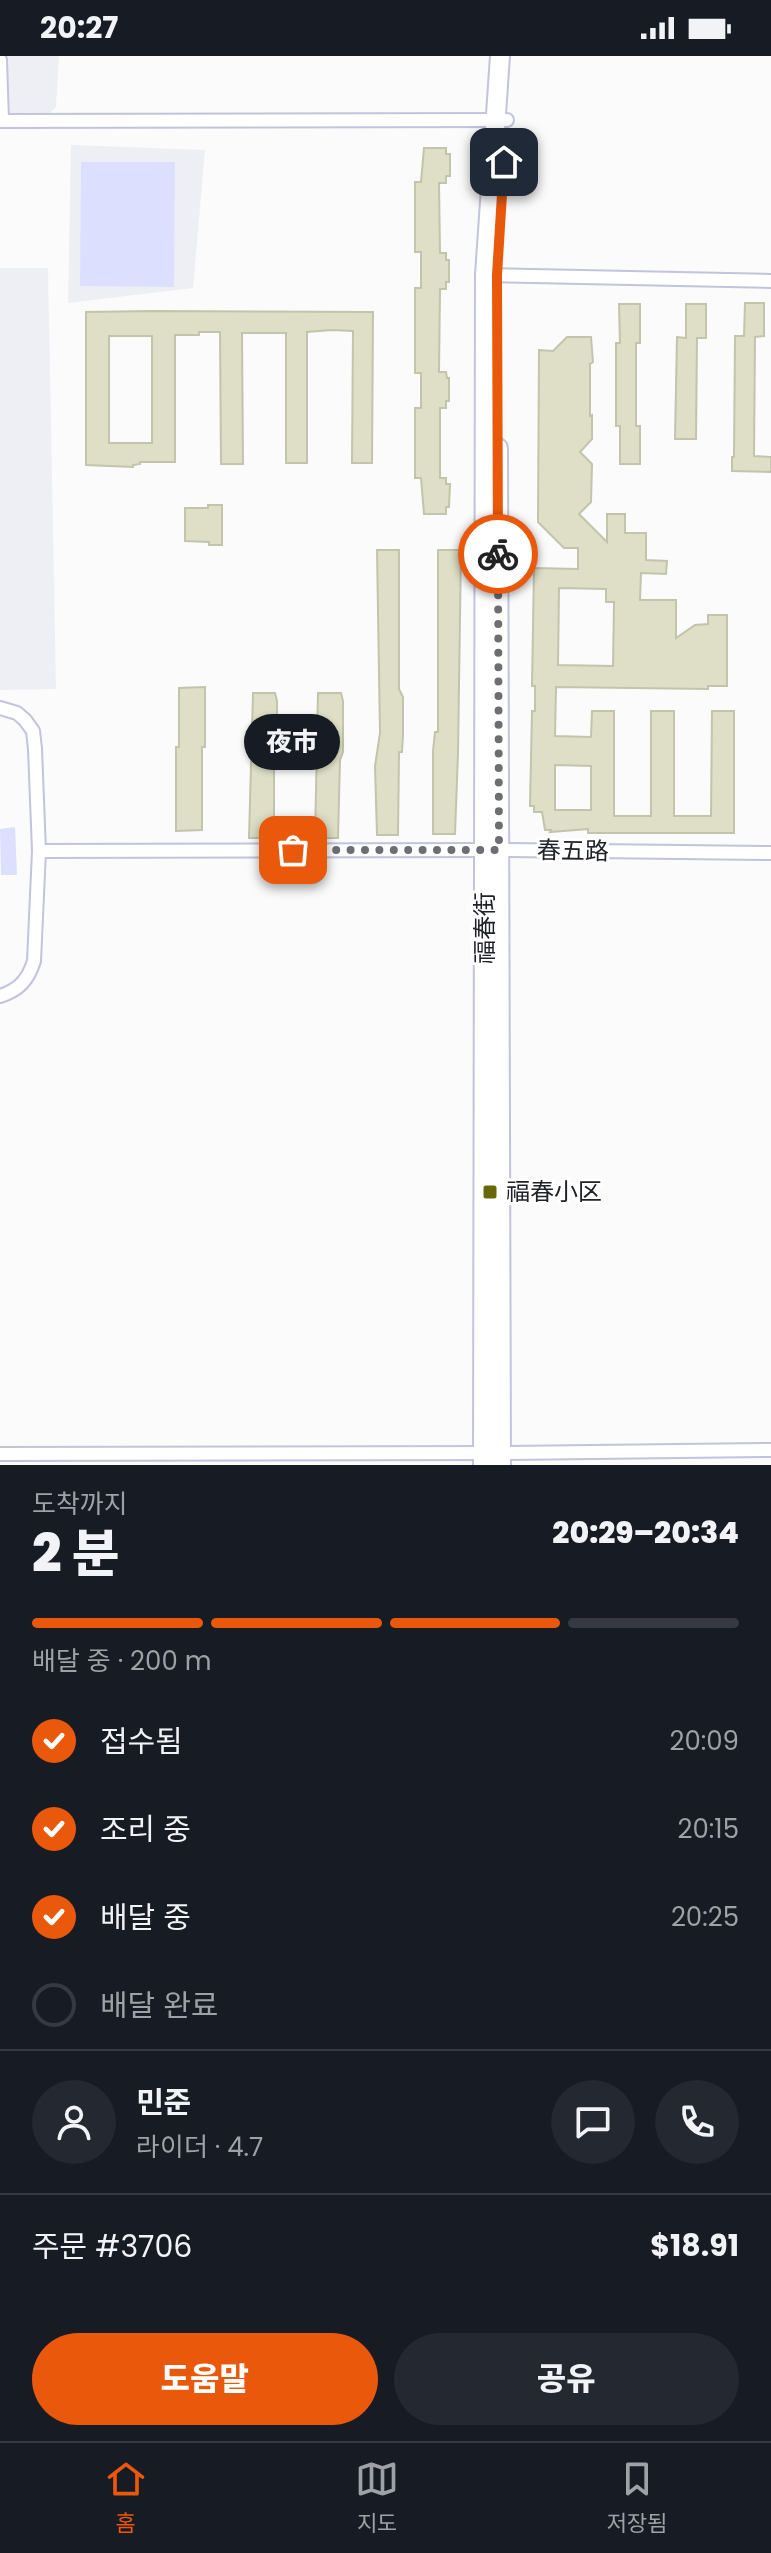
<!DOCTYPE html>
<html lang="ko">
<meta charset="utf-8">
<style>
:root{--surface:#171b24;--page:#242831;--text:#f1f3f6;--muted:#9ea1a6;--line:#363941;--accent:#ea580c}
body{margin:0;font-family:Poppins,"Noto Sans KR",sans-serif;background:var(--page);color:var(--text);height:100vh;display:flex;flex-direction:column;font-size:30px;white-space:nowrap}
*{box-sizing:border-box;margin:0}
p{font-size:26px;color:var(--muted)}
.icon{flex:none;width:44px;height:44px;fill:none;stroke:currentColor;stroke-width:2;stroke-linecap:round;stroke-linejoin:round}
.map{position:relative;height:1409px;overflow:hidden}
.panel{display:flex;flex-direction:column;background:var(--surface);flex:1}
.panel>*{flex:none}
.pin{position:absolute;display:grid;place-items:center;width:68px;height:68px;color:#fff;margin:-34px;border-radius:16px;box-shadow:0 4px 12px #0006}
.courier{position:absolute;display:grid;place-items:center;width:80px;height:80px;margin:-40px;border:6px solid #ea580c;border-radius:50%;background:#fff;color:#222;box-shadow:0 2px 10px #0007}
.bubble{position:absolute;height:56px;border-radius:28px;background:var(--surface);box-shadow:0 2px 6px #0004;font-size:26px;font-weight:800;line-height:56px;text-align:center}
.head em{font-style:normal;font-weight:800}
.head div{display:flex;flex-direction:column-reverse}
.head{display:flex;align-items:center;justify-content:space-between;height:136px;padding:0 32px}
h1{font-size:52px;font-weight:800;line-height:60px}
.bar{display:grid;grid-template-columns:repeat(4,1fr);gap:12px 8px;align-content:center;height:96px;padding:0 32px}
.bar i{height:10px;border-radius:6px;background:var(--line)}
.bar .current{background:var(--accent)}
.bar p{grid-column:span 4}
.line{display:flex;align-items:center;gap:20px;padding:0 32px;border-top:2px solid var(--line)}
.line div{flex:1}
.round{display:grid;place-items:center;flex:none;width:84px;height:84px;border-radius:42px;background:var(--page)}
ol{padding:0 32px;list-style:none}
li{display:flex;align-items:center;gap:24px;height:88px}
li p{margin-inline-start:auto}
li .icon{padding:8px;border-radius:50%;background:var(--accent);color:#fff;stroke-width:4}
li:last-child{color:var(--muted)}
li i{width:44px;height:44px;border:4px solid var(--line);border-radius:50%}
.action{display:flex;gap:16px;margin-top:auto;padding:16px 32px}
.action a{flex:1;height:92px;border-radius:48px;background:var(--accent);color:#fff;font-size:32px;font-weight:800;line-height:92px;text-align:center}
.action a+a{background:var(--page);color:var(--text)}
.status{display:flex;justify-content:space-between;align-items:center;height:56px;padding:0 40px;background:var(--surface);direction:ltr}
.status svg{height:22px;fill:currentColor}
.tab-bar{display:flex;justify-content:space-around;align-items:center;height:112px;border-top:2px solid var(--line);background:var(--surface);font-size:22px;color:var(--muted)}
.tab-bar a{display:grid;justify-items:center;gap:4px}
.tab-bar .current{color:var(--accent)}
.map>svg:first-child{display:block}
.built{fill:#eeeff5}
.green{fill:#dce0fe}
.building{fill:#dedfc6;stroke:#c2c4ab;stroke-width:2;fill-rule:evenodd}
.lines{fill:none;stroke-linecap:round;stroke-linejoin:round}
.street-casing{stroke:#c1c4dc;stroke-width:16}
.secondary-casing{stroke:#c1c4dc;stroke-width:22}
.street{stroke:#fff;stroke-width:12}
.secondary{stroke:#fff;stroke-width:18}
.done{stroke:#6d6e73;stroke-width:8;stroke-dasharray:0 14.4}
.route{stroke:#ea580c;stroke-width:10}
.poi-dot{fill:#686906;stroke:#fff;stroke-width:3}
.labels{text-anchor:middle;stroke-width:6;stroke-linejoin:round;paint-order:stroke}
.street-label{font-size:24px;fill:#20222a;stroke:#fff}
.poi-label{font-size:24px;fill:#20222a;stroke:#fff;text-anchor:start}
</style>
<div class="status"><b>20:27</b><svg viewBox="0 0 49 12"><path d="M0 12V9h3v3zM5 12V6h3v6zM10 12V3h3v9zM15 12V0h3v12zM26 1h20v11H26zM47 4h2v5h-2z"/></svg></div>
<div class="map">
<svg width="771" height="1409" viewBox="0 0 771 1409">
<rect width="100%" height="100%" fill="#fbfbfb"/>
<path class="built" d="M0,0H59L56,51L49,58H0Z
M71,89L205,94L193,232L68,247Z
M0,212H48L56,633L0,634Z"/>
<path class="green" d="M81,106H175L174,231L80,230Z
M15,771L17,819H1L0,773Z"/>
<path class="building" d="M424,92H446V98H450V120H446V127H439L440,197H446V204H449V226H446V233H440L439,316H446L447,322H449V345H446V352H440V422H446V428H450L449,451H446V458H424L421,422H415V352H421V317H415V232H421V196H415V126H421Z
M745,247H764V280L755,281L754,400L771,401V416L732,415V401H734L735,280H744Z
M619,248H640V287H636V370H640V408H620V370H616V287H620Z
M686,248H706V282H697L696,383H675L677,281L686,282Z
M152,255L373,256L372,407H352L353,275L332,274L307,276V407H286V277H242L243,408H221L220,276H199V279H175V406H140V408L133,409V411L86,409V256ZM109,280H152V387H109Z
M567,281H591L593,306L590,308V360L592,359V383L580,396L592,408L591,446L579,458L607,486V458H625V477H646V504L667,505L666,518L641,517L640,544H676V582L695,569L708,568V559H727V630H708V633L556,631L555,680L591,681L592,655H614V760H651V655H674V760H711L712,655H734V777H588V773L550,776L551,774H545L542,756H534V750H530L532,655H535V630H532L534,512L578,513V492H564L538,466L539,294L553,295ZM559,532L606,533V546H614L613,610L558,609ZM555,709L591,710V754H555Z
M208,449H222V489H209V486L185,485V452H208Z
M377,494H399V633L403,641V679L402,696H399L398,779H377L375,710L380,677Z
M438,494H461L458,697L455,778H433V695L435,676H438Z
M205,631V691H202V774L176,775V691H179V632Z
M253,637H275L277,645V696L274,704V780L272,782H249Z
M318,637H341L343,645V696L340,704L338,782H315Z"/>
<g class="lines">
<defs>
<path id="street" d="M0,4L2,65
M0,65L507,64
M485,219L771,225
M0,652L17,657L25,664L33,675L35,693L39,795L34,905C28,924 19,934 0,940
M39,795L499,794L771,797
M0,1398L501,1397L771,1394"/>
<path id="secondary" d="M498,392L501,1409
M483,1409L485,219L500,0"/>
</defs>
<use href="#street" class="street-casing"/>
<use href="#secondary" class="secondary-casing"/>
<use href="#street" class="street"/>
<use href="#secondary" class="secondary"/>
</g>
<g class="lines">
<path class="done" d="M293,794H499L498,498"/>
<path class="route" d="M498,498L497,219L504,106"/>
</g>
<rect class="poi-dot" x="482" y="1128" width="16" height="16" rx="4"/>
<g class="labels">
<g class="street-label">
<text transform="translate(573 795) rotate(1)" y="8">春五路</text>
<text transform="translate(485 872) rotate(-90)" y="8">福春街</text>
</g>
<g class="poi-label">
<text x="506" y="1144">福春小区</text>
</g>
</g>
</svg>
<div class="pin" style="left:293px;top:794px;background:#ea580c"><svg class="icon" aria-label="bag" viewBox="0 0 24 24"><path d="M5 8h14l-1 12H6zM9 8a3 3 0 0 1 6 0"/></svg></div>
<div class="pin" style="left:504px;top:106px;background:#1f2937"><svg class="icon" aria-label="home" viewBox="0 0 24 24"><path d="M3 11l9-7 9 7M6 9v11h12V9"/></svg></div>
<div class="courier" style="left:498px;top:498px"><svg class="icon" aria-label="bike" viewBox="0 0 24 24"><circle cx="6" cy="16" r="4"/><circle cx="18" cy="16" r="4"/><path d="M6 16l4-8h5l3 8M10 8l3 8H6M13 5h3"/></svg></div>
<div class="bubble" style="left:244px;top:658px;width:96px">夜市</div>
</div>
<section class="panel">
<div class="head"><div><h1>2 분</h1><p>도착까지</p></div><em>20:29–20:34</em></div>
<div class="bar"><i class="current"></i><i class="current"></i><i class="current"></i><i></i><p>배달 중 · 200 m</p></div>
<ol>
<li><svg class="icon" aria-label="check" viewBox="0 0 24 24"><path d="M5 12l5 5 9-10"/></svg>접수됨<p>20:09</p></li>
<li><svg class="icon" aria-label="check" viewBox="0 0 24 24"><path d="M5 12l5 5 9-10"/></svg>조리 중<p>20:15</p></li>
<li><svg class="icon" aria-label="check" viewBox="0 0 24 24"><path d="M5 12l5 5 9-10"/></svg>배달 중<p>20:25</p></li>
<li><i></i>배달 완료</li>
</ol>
<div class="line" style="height:144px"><a class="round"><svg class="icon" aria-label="person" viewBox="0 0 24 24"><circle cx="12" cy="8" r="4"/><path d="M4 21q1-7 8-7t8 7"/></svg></a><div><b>민준</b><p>라이더 · 4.7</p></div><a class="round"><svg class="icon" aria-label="chat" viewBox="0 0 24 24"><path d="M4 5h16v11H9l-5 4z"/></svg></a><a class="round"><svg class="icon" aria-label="phone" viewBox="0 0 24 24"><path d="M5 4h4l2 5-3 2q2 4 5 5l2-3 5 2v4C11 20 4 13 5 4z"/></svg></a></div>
<div class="line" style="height:104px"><div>주문 #3706</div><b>$18.91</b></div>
<div class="action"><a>도움말</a><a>공유</a></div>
</section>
<nav class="tab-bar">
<a class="current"><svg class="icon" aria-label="home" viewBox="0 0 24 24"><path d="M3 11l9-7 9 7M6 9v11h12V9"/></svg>홈</a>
<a><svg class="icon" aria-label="map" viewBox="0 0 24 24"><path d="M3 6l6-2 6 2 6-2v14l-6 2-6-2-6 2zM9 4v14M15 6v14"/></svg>지도</a>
<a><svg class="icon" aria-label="saved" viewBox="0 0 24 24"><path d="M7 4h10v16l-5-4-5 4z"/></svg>저장됨</a>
</nav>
